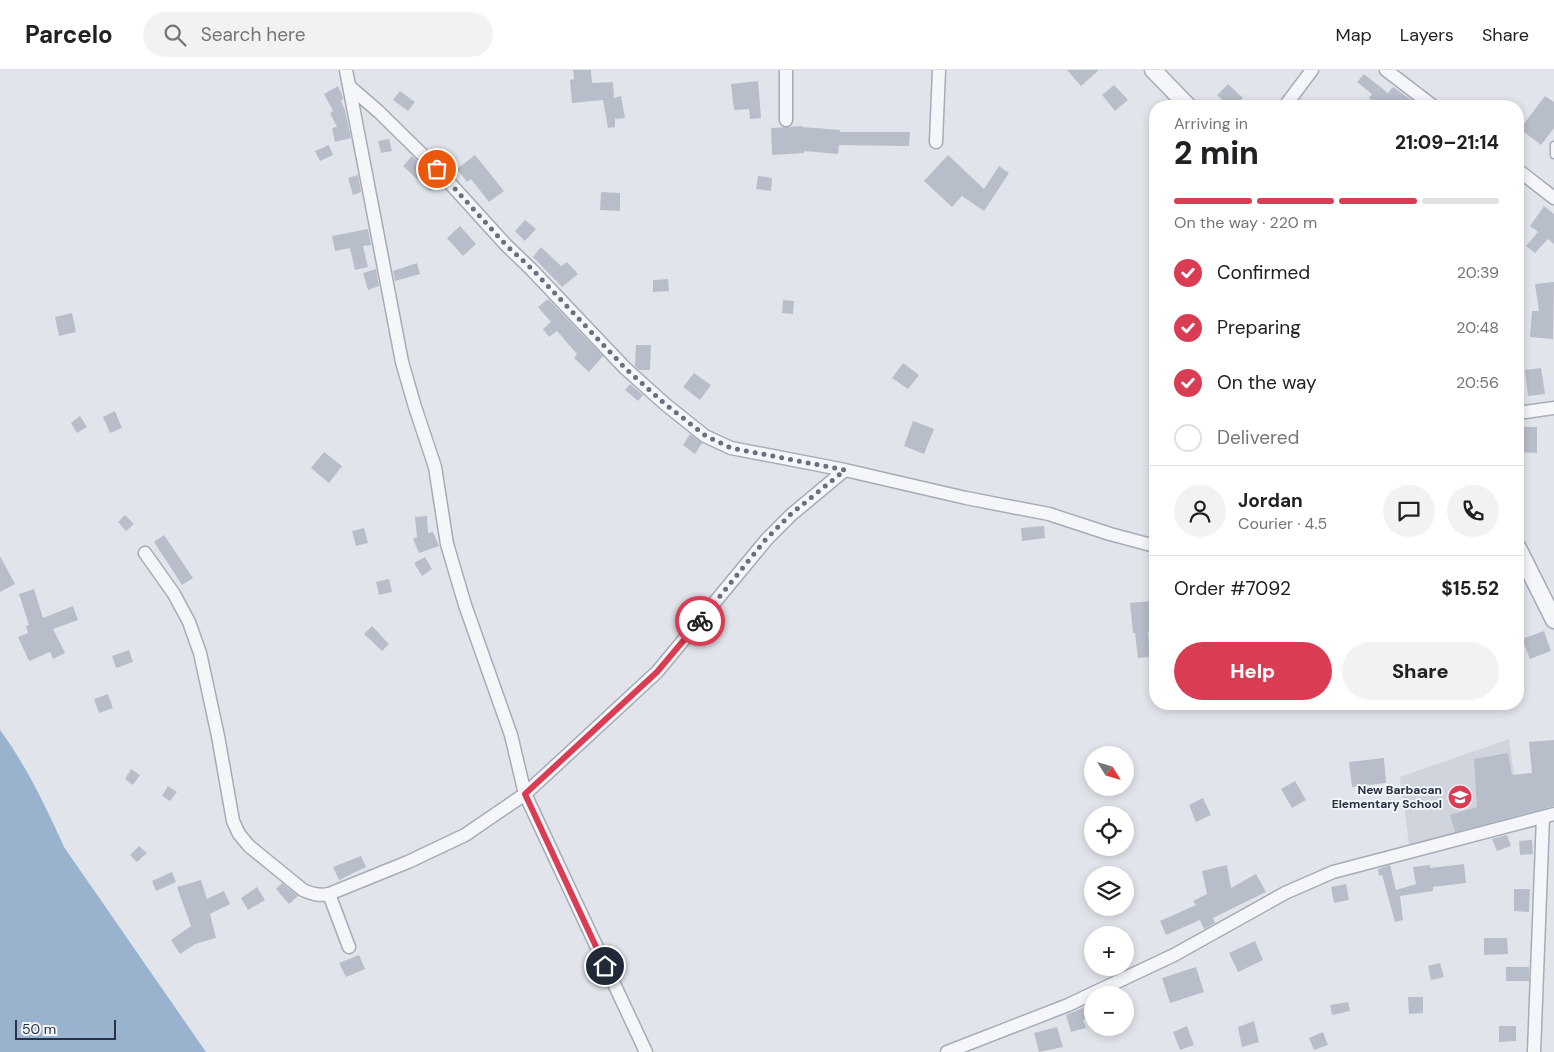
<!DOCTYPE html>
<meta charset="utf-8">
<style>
:root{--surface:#fff;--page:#f2f2f2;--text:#202124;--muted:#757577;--line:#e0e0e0;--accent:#da3c53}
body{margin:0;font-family:"DM Sans",sans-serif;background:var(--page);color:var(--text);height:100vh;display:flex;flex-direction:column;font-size:19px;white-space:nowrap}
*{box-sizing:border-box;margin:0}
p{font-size:16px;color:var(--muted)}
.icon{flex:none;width:28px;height:28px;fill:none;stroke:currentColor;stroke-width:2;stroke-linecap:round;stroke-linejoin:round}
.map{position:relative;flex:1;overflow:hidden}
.panel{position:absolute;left:1149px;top:30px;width:375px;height:610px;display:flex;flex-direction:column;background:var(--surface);border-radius:20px;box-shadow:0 2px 8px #0003}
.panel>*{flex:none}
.needle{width:32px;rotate:127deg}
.fabs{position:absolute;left:1084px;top:676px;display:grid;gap:10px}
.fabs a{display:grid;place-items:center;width:50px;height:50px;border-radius:50%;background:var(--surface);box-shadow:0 2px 8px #0003;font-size:25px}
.scale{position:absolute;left:15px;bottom:12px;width:101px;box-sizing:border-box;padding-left:5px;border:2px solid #283244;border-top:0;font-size:14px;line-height:18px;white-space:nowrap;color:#283244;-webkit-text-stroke:4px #f1f4f8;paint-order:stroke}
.pin{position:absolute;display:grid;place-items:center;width:42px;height:42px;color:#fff;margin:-21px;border:2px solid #fff;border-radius:50%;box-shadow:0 1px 5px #0007}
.courier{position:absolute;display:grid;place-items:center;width:50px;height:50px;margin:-25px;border:4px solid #da3c53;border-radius:50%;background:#fff;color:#222;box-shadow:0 1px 6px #0007}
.summary em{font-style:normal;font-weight:800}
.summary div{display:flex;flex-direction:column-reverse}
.summary{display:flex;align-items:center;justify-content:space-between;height:85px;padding:0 25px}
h1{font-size:32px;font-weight:800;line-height:38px}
.bar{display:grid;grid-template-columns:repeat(4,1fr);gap:8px 5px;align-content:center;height:60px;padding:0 25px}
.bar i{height:6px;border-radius:4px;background:var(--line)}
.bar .on{background:var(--accent)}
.bar p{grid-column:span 4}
.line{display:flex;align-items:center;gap:12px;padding:0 25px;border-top:1px solid var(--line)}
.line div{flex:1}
.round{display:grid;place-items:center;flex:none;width:52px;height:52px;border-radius:26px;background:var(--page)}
ol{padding:0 25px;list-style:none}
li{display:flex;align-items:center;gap:15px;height:55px}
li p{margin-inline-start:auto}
li .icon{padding:5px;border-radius:50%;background:var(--accent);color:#fff;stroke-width:4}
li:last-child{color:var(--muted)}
li i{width:28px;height:28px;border:2px solid var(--line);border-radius:50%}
.action{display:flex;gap:10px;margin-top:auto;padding:10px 25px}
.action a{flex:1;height:58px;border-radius:30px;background:var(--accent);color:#fff;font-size:20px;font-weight:800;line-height:58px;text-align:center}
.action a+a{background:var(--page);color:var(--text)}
header{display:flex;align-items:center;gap:30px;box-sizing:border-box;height:70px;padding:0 25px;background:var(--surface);border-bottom:1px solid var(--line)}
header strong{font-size:24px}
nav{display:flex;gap:28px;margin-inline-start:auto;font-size:18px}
.search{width:350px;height:45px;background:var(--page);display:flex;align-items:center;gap:12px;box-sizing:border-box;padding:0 18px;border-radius:28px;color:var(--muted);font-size:19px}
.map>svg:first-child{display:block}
.built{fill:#cfd4dd}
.water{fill:#99b2ce}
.building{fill:#b8bec9}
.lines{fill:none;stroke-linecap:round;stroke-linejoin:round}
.service-casing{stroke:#a6acb6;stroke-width:9}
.minor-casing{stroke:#a6acb6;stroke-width:15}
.tertiary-casing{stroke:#a6acb6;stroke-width:19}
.service{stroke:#f4f6f9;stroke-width:6}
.minor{stroke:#f4f6f9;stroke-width:12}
.tertiary{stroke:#f4f6f9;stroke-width:16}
.done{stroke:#69717e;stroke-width:5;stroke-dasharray:0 9}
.route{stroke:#da3c53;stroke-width:6}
.labels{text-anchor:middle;stroke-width:4;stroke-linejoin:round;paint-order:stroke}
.poi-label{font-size:12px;font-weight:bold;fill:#283244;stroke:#f1f4f8;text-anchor:end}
</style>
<header>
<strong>Parcelo</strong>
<div class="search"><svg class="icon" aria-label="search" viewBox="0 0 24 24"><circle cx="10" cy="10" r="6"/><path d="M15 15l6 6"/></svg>Search here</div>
<nav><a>Map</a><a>Layers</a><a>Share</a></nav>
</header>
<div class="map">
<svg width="1554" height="982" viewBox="0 0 1554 982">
<rect width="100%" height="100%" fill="#e1e5eb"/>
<path class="built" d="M1509,669L1520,747L1410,782L1400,707Z"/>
<path class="water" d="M0,660C26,695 46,737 64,777L206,982H0Z"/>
<path class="building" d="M573,0H591L592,13L613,12L614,28L621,26L625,48L615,49V57L608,58L603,30L572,33L570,10L574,9Z
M1067,0H1099L1081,16Z
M1364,4L1388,23L1393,17L1420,36H1380L1369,28L1372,24L1357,12Z
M758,11L761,48L750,49L749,39L734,40L731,14Z
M1228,14L1243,28L1236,36H1229L1217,25Z
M1114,15L1128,30L1115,41L1102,25Z
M338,16L342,25L343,29L341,31L345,40L351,68L335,72L332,58L337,57L330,43L333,41L324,24Z
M400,21L415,32L408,41L393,30Z
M1545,26L1554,32V58L1541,75L1520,59Z
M802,56V57L840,60V62H910L909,76L839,75L838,84L804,81V83L772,85L771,58Z
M389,69L392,81L381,83L378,71Z
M329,75L333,85L320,91L315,81Z
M475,85L504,121L489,132L471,109L467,112L457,99Z
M948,85L984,119L999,96L1009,103L984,141L962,126L952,137L924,111Z
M412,86L438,112L430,121L403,96Z
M358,105L361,122L353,125L348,108Z
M758,106L772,108L771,121L756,119Z
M601,122L620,123V141L600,140Z
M1544,136L1554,144V174L1548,169L1535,183L1526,176L1538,162L1530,156Z
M525,150L536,159L525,171L515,161Z
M460,156L476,174L463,186L447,168Z
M368,159L371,175L363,176L368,197L355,200L350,178L335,181L332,166Z
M541,177L561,196L567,192L578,204L562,217L533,187Z
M417,193L420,204L395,211L393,201Z
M376,199L379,216L368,220L363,203Z
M668,209L669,221L653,222V210Z
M1554,212L1553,269L1530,267L1532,241H1539L1535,214Z
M548,229L603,286L589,302L574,288L577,284L557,261L549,267L543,259L551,252L538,237Z
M783,230L794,231L793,244L782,243Z
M72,243L76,262L59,266L55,247Z
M636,275H651L650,300H639L635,296Z
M903,293L919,305L908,319L892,308Z
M1541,298L1545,324L1528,326L1525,300Z
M694,303L711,315L700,330L683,317Z
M630,314L643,325L638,331L625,320Z
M115,341L122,358L110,363L103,347Z
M80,346L87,357L77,363L71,353Z
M913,351L934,359L924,384L904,376Z
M1518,357H1537V383L1518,382Z
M690,364L702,373L695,384L683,375Z
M324,382L342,396L329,413L311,398Z
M125,445L134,454L126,461L118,452Z
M427,446L428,463L433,462L439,476L419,483L413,469L417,467L415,447Z
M1044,456L1045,468L1022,471L1021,458Z
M364,458L368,473L356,476L352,461Z
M164,465L193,508L182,515L154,472Z
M0,486L15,514L0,522Z
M425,487L432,499L422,506L414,493Z
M389,509L392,522L379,525L376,512Z
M34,519L43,548L73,536L78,550L53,559L65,583L53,589L50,582L29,591L18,567L28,563L26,556L29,555L19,524Z
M1151,531L1154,561L1148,562L1150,587L1138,588L1135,563H1133L1130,533Z
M372,556L389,574L382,581L364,564Z
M1544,561L1551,581L1530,589L1522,569Z
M129,580L133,592L116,598L112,586Z
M108,624L113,638L99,643L94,629Z
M1554,670V736L1455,762L1450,745L1477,737L1474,689L1508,683L1512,705L1532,703L1529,672Z
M1384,688L1386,713L1352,717L1349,692Z
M131,699L140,705L133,715L125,709Z
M1295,711L1306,730L1292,738L1281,719Z
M168,716L177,722L170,731L162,726Z
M1203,728L1211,745L1196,752L1189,735Z
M1507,765L1511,776L1497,781L1492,769Z
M1532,770L1533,784L1520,785L1519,771Z
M139,776L147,783L137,792L130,785Z
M361,786L366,797L339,810L333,797Z
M1464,794L1466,813L1433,817V821L1400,826L1403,850L1395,852L1382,805L1379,806L1378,799L1390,795L1396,820L1416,814L1413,797L1430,795V798Z
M1227,795L1231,818L1256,804L1266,822L1213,848L1215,853L1204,859L1200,850L1166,865L1160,851L1196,835L1193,831L1207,824L1202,801Z
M172,802L176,812L156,821L152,811Z
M201,810L207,829L224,821L230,834L210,844L216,868L195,874L180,884L171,870L191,856L177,817Z
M282,813L298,826L289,834L276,819Z
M1346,814L1349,830L1334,833L1331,817Z
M257,817L265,830L248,840L241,828Z
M1514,819H1530L1529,842L1514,841Z
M1484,868H1507L1508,884L1484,885Z
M1255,871L1263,890L1238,902L1229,883Z
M359,885L365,899L346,907L339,893Z
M1440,893L1444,907L1431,910L1428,896Z
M1196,897L1204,922L1170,933L1162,908Z
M1506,897H1529V911H1506Z
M1408,927H1423V943L1409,944Z
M1348,932L1350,941L1332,945L1330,935Z
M1092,934V948L1083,950L1086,958L1071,962L1066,945Z
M1254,951L1259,972L1242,977L1238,957Z
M1187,956L1194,975L1180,980L1173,962Z
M1499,956H1516V971L1499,972Z
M1057,957L1063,977L1039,982L1034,963Z
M1323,962L1328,975L1314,980L1309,968Z"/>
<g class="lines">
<defs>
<path id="service" d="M1554,75V85"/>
<path id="minor" d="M346,0L402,292L415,337L435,397L447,474L465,535L511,665L525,724L646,982
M786,0V50
M1386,0L1433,36
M349,16L379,42L437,99L506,175L531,199L625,298L665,334L705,366L731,378L845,400L966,428L1049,444L1110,464L1155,476
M1285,36L1312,0
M936,72L939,0
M1518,100L1554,128
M1518,343L1554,338
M145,483L174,524L189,552L200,583L218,666L233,751L239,764L249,776L303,820C312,824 319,826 329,824L408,792L465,765L525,724L657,602L767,469L791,445L845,400
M329,824L349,877
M947,982L1068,935L1174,885L1285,823L1333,802L1554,744
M1534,982L1543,747"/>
<path id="tertiary" d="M1153,0L1188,36
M1518,478L1554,550"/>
</defs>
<use href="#service" class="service-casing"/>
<use href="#minor" class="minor-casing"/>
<use href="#tertiary" class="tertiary-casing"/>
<use href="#service" class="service"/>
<use href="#minor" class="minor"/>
<use href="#tertiary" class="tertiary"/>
</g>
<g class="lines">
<path class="done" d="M437,99L506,175L532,199L625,298L665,334L706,366L731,378L845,400L791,444L766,469L700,551"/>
<path class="route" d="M605,896L525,724L657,602L700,551"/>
</g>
<defs>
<symbol id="school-disc" viewBox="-11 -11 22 22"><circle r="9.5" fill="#da3c53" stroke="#f1f4f8"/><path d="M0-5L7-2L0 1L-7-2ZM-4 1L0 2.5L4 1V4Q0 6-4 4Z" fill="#fff"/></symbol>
</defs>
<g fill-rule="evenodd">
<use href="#school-disc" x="1446" y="713" width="28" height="28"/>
</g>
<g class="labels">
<g class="poi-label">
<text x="1442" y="724">New Barbacan<tspan x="1442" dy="14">Elementary School</tspan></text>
</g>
</g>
</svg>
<div class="fabs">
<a><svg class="needle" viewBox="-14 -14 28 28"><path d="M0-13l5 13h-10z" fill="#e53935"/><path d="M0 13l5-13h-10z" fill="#757577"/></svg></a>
<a><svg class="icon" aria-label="locate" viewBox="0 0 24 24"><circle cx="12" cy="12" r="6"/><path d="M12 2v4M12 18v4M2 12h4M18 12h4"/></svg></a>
<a><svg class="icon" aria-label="layers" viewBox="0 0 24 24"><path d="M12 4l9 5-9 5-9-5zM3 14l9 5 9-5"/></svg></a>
<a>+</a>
<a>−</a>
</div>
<div class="scale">50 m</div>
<div class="pin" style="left:437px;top:99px;background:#ea580c"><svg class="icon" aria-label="bag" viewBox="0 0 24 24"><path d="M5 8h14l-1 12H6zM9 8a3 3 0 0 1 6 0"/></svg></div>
<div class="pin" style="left:605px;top:896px;background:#1f2937"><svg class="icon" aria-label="home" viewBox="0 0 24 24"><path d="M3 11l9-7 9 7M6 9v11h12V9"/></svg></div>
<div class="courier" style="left:700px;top:551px"><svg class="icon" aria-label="bike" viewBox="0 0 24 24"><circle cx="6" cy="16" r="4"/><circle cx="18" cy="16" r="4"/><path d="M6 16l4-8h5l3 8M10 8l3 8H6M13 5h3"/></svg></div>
<section class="panel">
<div class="summary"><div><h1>2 min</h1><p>Arriving in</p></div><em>21:09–21:14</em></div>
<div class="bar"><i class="on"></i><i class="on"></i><i class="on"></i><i></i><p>On the way · 220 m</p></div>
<ol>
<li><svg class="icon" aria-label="check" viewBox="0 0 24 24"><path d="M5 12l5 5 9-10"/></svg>Confirmed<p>20:39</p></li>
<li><svg class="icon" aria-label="check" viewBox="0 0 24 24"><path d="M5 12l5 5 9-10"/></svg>Preparing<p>20:48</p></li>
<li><svg class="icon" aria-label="check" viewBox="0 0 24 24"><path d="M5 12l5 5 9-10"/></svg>On the way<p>20:56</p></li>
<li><i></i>Delivered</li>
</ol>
<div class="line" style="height:90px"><a class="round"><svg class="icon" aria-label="person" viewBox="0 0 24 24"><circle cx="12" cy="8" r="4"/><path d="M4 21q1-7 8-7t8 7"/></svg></a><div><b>Jordan</b><p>Courier · 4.5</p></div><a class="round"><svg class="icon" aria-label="chat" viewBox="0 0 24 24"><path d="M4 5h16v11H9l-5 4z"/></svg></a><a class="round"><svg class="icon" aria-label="phone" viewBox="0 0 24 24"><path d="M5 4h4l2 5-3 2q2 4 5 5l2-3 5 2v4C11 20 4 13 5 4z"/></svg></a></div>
<div class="line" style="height:65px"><div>Order #7092</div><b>$15.52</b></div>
<div class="action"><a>Help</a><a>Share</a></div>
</section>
</div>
